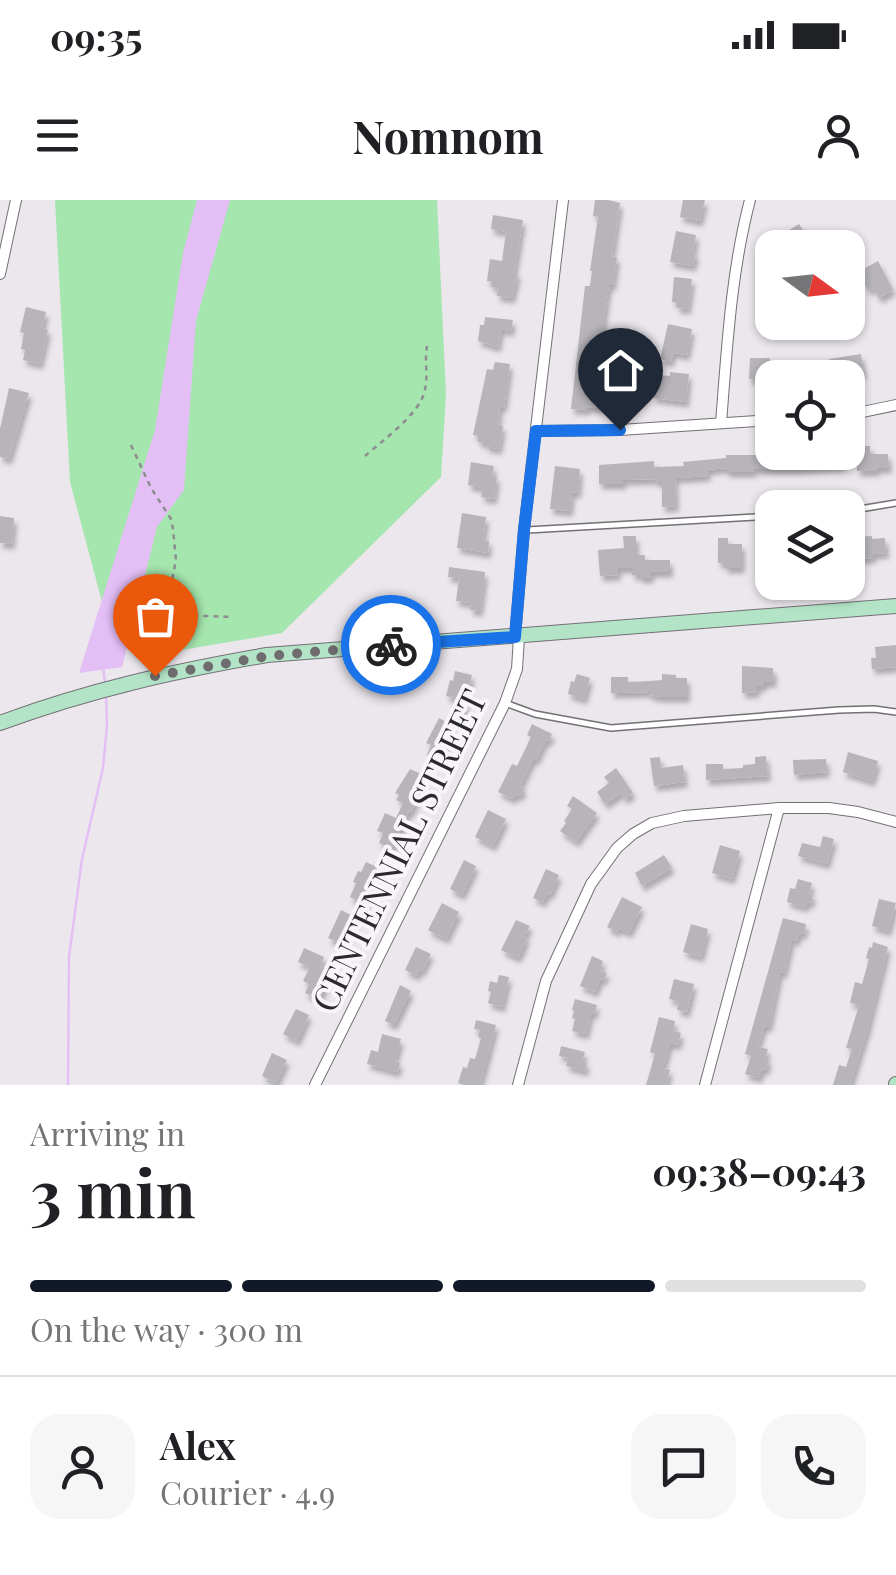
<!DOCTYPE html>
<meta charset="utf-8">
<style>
:root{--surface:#fff;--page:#f6f6f6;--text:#202124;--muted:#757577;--line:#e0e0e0;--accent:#111827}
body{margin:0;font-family:"Playfair Display",serif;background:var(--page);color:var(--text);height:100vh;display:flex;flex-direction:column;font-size:38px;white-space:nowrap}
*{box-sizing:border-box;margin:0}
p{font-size:32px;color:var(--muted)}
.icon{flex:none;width:55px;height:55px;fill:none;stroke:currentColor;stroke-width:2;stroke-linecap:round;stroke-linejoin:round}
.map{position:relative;height:885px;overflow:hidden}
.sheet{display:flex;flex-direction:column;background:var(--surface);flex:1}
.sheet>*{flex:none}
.needle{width:65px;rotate:105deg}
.tools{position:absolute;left:755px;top:30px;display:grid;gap:20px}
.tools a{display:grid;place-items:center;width:110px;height:110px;border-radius:20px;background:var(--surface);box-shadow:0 2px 8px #0004;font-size:50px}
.pin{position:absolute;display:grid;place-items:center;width:85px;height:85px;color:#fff;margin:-102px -42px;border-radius:50% 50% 50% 0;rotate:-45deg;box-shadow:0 0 10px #0007}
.pin .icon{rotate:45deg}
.courier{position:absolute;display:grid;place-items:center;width:100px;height:100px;margin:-50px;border:8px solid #1a73e8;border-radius:50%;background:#fff;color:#222;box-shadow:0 2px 12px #0007}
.summary em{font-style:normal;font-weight:700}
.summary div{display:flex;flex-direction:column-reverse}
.summary{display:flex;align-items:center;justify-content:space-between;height:170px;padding:0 30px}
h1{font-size:65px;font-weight:700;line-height:75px}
.bar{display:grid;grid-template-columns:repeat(4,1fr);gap:15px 10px;align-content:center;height:120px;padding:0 30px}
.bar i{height:12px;border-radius:8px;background:var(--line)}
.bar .on{background:var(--accent)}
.bar p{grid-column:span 4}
.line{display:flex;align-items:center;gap:25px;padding:0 30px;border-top:2px solid var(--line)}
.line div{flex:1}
.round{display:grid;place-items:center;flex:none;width:105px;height:105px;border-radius:30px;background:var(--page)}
.status{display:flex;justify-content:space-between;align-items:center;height:70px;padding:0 50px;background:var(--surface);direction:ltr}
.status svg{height:28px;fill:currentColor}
header{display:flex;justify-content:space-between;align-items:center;height:130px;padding:0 30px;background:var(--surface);font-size:45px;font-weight:700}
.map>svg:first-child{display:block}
.green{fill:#a5e5ae}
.water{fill:#e4bff6}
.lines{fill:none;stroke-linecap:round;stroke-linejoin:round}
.stream{stroke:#e4bff6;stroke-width:2.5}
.building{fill:#b8b5ba;filter:url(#shadow)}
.lane-casing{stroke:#737075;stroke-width:8}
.street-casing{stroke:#737075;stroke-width:12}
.secondary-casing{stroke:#737075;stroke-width:16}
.path{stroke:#8e8c90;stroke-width:2.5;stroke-dasharray:5 5;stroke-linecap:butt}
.lane{stroke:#fff;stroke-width:5}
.street{stroke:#fff;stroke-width:10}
.secondary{stroke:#b4e4c7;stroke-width:14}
.done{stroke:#6e6c6f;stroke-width:10;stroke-dasharray:0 18}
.route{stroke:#1a73e8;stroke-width:12}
.labels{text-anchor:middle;stroke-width:8;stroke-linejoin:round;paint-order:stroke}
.street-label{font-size:35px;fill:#2a292b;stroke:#f8f4fa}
</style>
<div class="status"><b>09:35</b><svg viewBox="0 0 49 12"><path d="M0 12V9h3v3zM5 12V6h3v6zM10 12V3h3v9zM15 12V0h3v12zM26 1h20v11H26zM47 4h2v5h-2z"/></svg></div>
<header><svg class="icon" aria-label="menu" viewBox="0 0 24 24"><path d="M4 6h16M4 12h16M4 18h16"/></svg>Nomnom<svg class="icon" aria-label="person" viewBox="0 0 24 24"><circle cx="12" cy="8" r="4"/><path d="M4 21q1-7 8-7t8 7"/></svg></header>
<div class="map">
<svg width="896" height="885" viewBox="0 0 896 885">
<defs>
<filter id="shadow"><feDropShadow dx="3" dy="5.5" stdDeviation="2.5" flood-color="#0004"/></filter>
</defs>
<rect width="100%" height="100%" fill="#ebe7ed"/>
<path class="green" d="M55,0H437L446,194L441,277L282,433L146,456L109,428L70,282Z"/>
<path class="water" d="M197,0H230L196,121L184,290L157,327L122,467L79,473L155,230L183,53Z"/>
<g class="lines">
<path class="stream" d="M103,466L105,483
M68,885L69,757L82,659L103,568L107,525L106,496"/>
</g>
<path class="building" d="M595,0H608L620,3L612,56L617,57L613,85H609L602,132L599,175L606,176L605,185H612L610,199L601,198L600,208L587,207V210L571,209L585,86H590L592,71H590L598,17L593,16Z
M683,0H705L700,21L680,17Z
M493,15L523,20L514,73H518L512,98L497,96L498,88L491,87L492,82L487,81L490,59L502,61L506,32L491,29Z
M799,24L805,33L804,38L810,48H792L781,35Z
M676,31L696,35L693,53L696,54L693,66L670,62Z
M878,61L893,90L879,98L873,88L868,90L858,72Z
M674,77L692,79L688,109L677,108V102H672Z
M26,107L46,112L42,128L48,130L40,164L23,160L25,150L21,149L24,133L20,132Z
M485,117L513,120L511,131L501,129L498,147L478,141L480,125H484Z
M668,124L692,129L687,155L673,153L671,162L660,159Z
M861,154L864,174L832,178L829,159Z
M750,158H770V186H762V179H749Z
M495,162L510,164L504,207L500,206L498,225L503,226L499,249L486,247V243L478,242V236L473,235L487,169L493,170Z
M792,162H800V165H818V178H787V167H792Z
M670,172L689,174L686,202L653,198L656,175L670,176Z
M9,188L29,193L9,259L0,257V229Z
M860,246H870V254H888L889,268H876L877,271H857V264H860Z
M768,252H842L843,266L796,269H754V272H726V268L707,270L708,276L675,278L676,306L662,307V282H655V279L623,280V284H599V265L654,261V267L684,266L683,262L726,258V255H768Z
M471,262L494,266L492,276L497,277L494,299L481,297L483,288L468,285Z
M555,266L580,269L578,293L572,292L570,311L550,309Z
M462,313L486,317L483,340L489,341L488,353L457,348Z
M0,316L14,318L12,344L0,343Z
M623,336H636V355H645V360H670V372H651V378H640V375H632V368H618V375L600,376L598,350L624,348Z
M872,336V339L885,338L886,353L873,354V358L859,359L858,355L848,356V337Z
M718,338H728V344H742V368H725V363H718Z
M449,367L485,372L480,411L470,410L471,403L456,401L459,378L448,377Z
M896,445V467L872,469L871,458H876L875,447Z
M742,466L773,468L774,482H764V486H757V492L742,493Z
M455,471L472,475L462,518L450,515L454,498L446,496L450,480L453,481Z
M577,474L590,478L584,499L568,494L571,481L574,482Z
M662,474L676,475V478H687V497H661L649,495V492L611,493V477H628V482L649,481L662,480Z
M439,518L450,524L445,534L449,536L438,560L427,555L431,545L426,543Z
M532,524L552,534L549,541L546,540L536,560L533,559L520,586L524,588L520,596L516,594L513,599L498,592L512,564L517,566L531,537L527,535Z
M848,552L878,561L872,581L843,572Z
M766,556L768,576L706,580V564H723V569L743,568V565L755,564V557Z
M660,557L661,568L683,565L685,582L654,586L650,558Z
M826,559L827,572L794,575L793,560Z
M616,568L633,593L625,599L621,593L605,604L597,592L609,583L604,577Z
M410,569L426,576L416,596L418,597L411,612L409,611L392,649L379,643L383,633L377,631L385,613L396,618L403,603L396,600L399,595L395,593Z
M573,596L597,613L576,642L560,631L566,623L564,621L572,609L567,606Z
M488,610L506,619L493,646L475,637Z
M823,636L834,639L827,664L798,656L802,643L820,647Z
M720,645L740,651L732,679L712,673Z
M664,655L672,668L642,686L635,673Z
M464,660L476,666L462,695L450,689Z
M366,662L381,669L365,704L350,697L356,683L353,682L358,671L361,672Z
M546,669L559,675L550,695L547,693L543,702L533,698Z
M798,679L812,683L809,694L813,695L811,703L807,702L805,707L787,702L790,688L795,689Z
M622,697L642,707L629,733L619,728L617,732L607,727Z
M879,699L896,703L888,731L872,726Z
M442,703L459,712L446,739L428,730Z
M341,710L357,718L344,745L328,738Z
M783,718L806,724L804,734L799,733L797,741L792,739L784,773L780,772L769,827L764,826L758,847L768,849L765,859L769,860L766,870L762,869L759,878L745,874L751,856L745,854Z
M516,720L530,726L524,737L527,738L518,758L501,750Z
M691,724L708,729L701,757L683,752Z
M873,742L888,747L867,831L850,885H833L839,865L846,867L852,849L846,848L859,805L850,803L855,782L862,784L869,759L866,758L869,747L872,748Z
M416,747L431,754L422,771L419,770L417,776L405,770Z
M304,748L324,757L320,766L332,771L319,799L305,793L309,784L303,781L310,767L298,762Z
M592,756L603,761L600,770L607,773L604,780L601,778L595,792L580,786Z
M499,775L509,777L502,807L488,803L491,792L488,791L490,781L497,783Z
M674,779L694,784L687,812L677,810L679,801L669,799Z
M400,785L411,791L394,825L385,821Z
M575,799L597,805L594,814L591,813L586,834L572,831L575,819L572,818L574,811L572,810Z
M296,809L309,815L297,841L283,834Z
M659,817L675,821L673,831L681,833L678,845L670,843L663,868L670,870L666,885H646L655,854L650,852Z
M476,820L496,825L480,885H465L458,883L463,867L467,868L470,858L475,859L481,838L478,837L480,830L474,829Z
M382,834L401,839L395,861L400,863L397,872L367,864L371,850L378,852Z
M561,846L585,852L582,862L587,863L585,871L566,866L568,858L559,856Z
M272,853L287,860L276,883L262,876Z"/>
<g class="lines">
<defs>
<path id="lane" d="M848,311L896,303
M527,330L772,316
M505,503L535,514L611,528L839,510L874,509L896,512"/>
<path id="street" d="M0,74L16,0
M848,215L896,205
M721,223C727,148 731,72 750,0
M537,231L620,230L772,220
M515,437L524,330L563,0
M315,885L505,503L517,469L519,437
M518,885L546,781L591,684L617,648L633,634L652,623L684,616L779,608H829L858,612L896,622
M705,885L779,608"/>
<path id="secondary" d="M0,523C89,490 175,471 267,455L896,406
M896,885V884"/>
</defs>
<use href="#lane" class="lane-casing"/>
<use href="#street" class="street-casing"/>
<use href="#secondary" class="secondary-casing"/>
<path class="path" d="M131,245L151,288L171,319L173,329L176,360L169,395L172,411L180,415L232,417
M365,256C381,242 419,214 424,193C429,178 424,161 427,146"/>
<use href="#lane" class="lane"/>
<use href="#street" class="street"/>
<use href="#secondary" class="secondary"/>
</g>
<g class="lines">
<path class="done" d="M155,476L268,456L391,445"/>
<path class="route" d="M391,445L515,437L524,330L536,231L620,230"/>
</g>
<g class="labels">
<g class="street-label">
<text transform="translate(400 651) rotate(-64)" y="12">CENTENNIAL STREET</text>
</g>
</g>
</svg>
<div class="tools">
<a><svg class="needle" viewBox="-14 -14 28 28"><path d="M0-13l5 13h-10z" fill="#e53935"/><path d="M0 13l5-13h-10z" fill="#757577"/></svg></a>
<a><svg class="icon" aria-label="locate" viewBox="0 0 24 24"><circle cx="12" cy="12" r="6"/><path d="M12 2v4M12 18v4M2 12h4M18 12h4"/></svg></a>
<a><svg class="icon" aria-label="layers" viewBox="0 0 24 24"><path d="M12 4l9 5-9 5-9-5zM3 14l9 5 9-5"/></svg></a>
</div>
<div class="pin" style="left:155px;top:476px;background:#ea580c"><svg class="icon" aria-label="bag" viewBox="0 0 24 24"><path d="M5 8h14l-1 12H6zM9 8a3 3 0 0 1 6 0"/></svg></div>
<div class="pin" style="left:620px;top:230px;background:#1f2937"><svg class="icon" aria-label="home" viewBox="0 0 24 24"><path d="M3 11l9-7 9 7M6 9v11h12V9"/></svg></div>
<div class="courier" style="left:391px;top:445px"><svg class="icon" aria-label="bike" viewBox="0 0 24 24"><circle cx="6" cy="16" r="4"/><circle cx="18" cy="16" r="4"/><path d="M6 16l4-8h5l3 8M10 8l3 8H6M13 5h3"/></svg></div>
</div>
<section class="sheet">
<div class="summary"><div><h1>3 min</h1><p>Arriving in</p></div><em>09:38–09:43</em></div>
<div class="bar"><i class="on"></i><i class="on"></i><i class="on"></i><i></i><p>On the way · 300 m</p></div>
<div class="line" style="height:180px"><a class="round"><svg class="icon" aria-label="person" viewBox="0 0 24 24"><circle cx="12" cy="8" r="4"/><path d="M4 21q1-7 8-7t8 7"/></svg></a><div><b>Alex</b><p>Courier · 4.9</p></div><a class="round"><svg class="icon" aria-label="chat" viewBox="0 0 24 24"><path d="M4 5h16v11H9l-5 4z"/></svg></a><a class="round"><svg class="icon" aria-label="phone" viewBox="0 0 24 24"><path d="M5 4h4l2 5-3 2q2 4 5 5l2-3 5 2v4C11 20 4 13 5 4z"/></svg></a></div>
</section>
